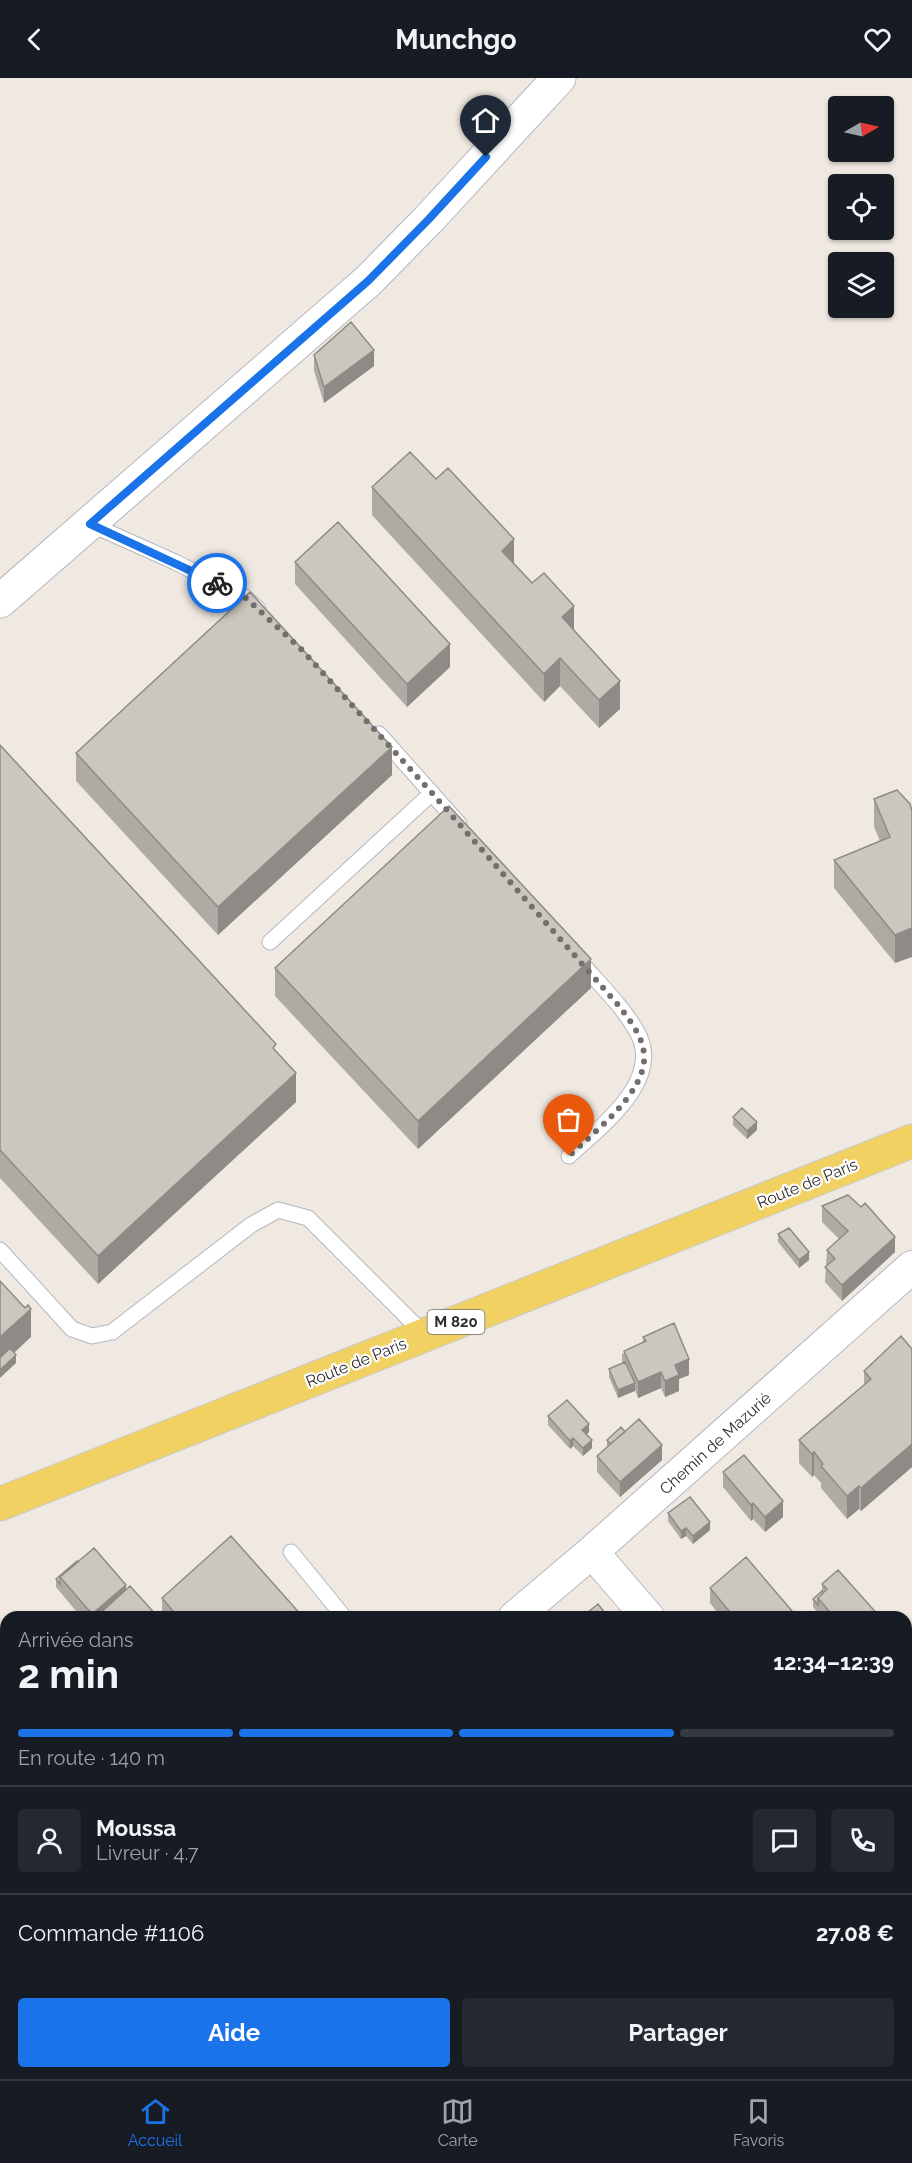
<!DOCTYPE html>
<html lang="fr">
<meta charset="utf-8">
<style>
:root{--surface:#171b24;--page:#242831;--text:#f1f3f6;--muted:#9ea1a6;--line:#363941;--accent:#1a73e8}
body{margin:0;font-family:Raleway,sans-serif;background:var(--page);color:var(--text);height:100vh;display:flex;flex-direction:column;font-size:22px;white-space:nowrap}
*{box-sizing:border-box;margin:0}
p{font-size:20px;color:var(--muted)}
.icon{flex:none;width:33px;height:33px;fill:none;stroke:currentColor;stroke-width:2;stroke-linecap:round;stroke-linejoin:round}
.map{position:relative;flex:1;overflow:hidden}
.drawer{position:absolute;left:0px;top:1533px;width:912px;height:468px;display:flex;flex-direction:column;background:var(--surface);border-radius:18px 18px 0 0;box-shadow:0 2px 4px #0004}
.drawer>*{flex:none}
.needle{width:39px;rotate:81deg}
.fabs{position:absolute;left:828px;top:18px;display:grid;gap:12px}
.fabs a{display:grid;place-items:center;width:66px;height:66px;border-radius:6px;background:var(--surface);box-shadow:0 2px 4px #0004;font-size:30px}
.pin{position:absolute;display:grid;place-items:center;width:51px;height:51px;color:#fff;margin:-62px -26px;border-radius:50% 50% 50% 0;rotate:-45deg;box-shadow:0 0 6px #0007}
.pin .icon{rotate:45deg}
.courier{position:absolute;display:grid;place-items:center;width:60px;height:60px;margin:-30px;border:4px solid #1a73e8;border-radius:50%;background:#fff;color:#222;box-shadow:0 2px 8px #0007}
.overview em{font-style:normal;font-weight:700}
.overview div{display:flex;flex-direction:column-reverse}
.overview{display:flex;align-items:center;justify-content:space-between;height:102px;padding:0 18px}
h1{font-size:39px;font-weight:700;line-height:45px}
.bar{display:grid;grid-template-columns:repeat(4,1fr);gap:9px 6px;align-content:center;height:72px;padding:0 18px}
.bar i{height:8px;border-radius:4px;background:var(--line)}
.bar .current{background:var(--accent)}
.bar p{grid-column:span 4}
.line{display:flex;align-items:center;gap:15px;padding:0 18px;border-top:2px solid var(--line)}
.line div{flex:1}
.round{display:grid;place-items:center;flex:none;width:63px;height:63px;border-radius:6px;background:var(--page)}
.primary-button{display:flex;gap:12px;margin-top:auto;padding:12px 18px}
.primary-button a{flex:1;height:69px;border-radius:6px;background:var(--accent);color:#fff;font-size:24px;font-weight:700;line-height:69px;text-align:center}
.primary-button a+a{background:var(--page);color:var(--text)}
header{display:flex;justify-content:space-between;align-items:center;height:78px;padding:0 18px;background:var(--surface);font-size:27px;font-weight:700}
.tab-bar{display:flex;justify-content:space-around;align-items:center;height:84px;border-top:2px solid var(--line);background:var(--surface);font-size:16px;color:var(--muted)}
.tab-bar a{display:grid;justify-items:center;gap:3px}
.tab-bar .current{color:var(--accent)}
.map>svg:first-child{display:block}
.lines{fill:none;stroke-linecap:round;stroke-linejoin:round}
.lane-casing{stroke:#b4b7c1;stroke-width:17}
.street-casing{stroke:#b4b7c1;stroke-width:34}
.secondary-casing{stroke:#b4b7c1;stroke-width:35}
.primary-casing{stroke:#c9c9c9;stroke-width:35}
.lane{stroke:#fff;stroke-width:15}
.street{stroke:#fff;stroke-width:32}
.secondary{stroke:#fff;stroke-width:33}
.primary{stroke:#f2d163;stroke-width:33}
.wall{fill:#afaba4}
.shaded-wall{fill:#8e8b86}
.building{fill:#cbc7bf;stroke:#8e8b86;stroke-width:1.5}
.done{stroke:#726f6d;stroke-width:6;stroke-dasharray:0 10.8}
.route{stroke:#1a73e8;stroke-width:8}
.labels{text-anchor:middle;stroke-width:4.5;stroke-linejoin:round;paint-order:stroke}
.shield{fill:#fff;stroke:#6d6d6d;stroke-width:1.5}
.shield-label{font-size:15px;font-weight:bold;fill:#2e2e2e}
.street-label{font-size:16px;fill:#2e2e2e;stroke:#fff}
</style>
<header><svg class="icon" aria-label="back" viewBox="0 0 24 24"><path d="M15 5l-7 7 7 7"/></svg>Munchgo<svg class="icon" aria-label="heart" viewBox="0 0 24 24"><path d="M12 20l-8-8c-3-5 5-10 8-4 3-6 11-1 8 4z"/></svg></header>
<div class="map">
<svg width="912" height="2001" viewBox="0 0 912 2001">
<rect width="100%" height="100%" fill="#efe9e1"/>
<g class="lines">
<defs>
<path id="lane" d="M90,446L175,484L246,520L258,531
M379,656L459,746
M270,864L432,715
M569,1078C601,1048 666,1001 636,952C621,926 597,904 578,881
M0,1172L72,1251L92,1258L112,1254L251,1147L278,1132L308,1140L425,1257
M291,1474L344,1539"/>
<path id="street" d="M592,1474L648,1539
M515,1539L592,1474L912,1189
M906,1839L912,1846
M774,1995L780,2001
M7,2001L13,1995"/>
<path id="secondary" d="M0,523L368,203L428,142L559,0"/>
<path id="primary" d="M0,1426L912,1063"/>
</defs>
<use href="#lane" class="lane-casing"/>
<use href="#street" class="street-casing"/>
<use href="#secondary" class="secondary-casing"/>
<use href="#primary" class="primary-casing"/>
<use href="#lane" class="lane"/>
<use href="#street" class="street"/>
<use href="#secondary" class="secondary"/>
<use href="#primary" class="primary"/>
</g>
<path class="wall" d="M314,277L374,288L324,325L314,293Z
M372,409L514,486L574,552L620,631L599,650L560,608L544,624L372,437Z
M295,484L450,589L407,629L295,506Z
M0,667L276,974L296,1024L98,1206L0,1100Z
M76,675L392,697L218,857L76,703Z
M874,721L912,733L895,885L834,810V782L880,763L874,749Z
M275,890L591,910L418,1071L275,918Z
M733,1039L757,1052L747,1061L733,1047Z
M822,1128L895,1174L842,1223L825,1204L827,1172L839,1161L822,1144Z
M778,1156L809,1182L799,1190L778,1164Z
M643,1259L689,1297L679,1301V1313L665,1319L661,1310L638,1320L635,1312L618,1320L609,1299V1291L622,1285V1276L643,1265Z
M912,1271V1389L861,1433L859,1431L847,1441L821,1410V1405L814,1397L812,1399L799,1385V1362L864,1307V1293Z
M548,1338L589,1354L587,1356L592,1370L583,1378L573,1368L570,1371L548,1347Z
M625,1354L662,1382L620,1419L597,1394V1378L607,1370V1362Z
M723,1394L783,1439L765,1454L753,1441L751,1443L723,1409Z
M668,1435L710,1452L693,1466L686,1458L681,1461L668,1443Z
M77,1483L126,1511L158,1539H81L56,1509V1501Z
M822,1506L880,1539H821L813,1529V1521L822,1513Z
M710,1510L792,1539H721L710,1525Z
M162,1520L303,1539H162Z
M84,1995H144L149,2001H81V1997Z
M228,1995H282L287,2001H228Z
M365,1995H470V2001H370Z
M641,1995L684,2001H641Z
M745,1995H769L749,1999Z"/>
<path class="shaded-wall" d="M374,272V288L324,325V309Z
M514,461V490L502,473Z
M574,528V556L562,539Z
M450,566V589L407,629V606Z
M560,580V608L544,624V596Z
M620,603V631L599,650V622Z
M392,669V697L218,857V829Z
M912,850V879L895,885V857Z
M591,881V910L418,1071V1043Z
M296,995V1024L98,1206V1178Z
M757,1044V1052L747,1061V1053Z
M895,1159V1174L842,1223V1207Z
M809,1174V1182L799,1190V1182Z
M31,1231V1259L0,1288V1259Z
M16,1277V1285L0,1300V1292Z
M689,1281V1297L679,1301V1313L665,1319V1303L675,1287Z
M661,1294V1310L638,1320V1304Z
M635,1305V1313L618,1320V1312Z
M589,1346V1354L582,1360V1352Z
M573,1360V1368L570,1371V1363Z
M592,1362V1370L583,1378V1370Z
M912,1366V1389L861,1433V1410Z
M662,1367V1382L620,1419V1404Z
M814,1374V1397L812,1399V1376Z
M859,1408V1431L847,1441V1418Z
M783,1423V1439L765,1454V1439Z
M753,1425V1441L751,1443V1427Z
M710,1444V1452L693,1466V1458Z
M686,1450V1458L681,1461V1453Z
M126,1507V1522L106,1539H92V1536Z
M792,1533V1539H785Z
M912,1623V1638L906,1643V1628Z
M384,1995H390V2001H384Z
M466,1995H470V2001H459Z"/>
<path class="building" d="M351,244L374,272L324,309L314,277Z
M410,374L436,401L448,390L514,461L502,473L532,505L544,495L574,528L562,539L620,603L599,622L560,580L544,596L372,409Z
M338,444L450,566L407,606L295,484Z
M250,514L392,669L218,829L76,675Z
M0,667L276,966L273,970L296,995L98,1178L0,1072Z
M897,712L910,726L912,733V850L895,857L834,782L890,759L874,721Z
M449,728L591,881L418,1043L275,890Z
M742,1030L757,1044L747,1053L733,1039Z
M848,1117L861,1129L865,1125L895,1159L842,1207L825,1189L835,1181L827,1172L848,1153L822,1128Z
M789,1150L809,1174L799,1182L778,1156Z
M0,1203L25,1230L28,1227L31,1231L0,1259Z
M674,1245L689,1281L675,1287L679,1297L665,1303L661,1294L638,1304L624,1273L646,1263L643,1259Z
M901,1258L912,1271V1366L861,1410L859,1408L847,1418L821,1388L823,1386L814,1374L812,1376L799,1362L871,1301L864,1293Z
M10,1270L16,1277L0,1292V1280Z
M625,1284L635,1305L618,1312L609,1291Z
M567,1322L589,1346L582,1352L592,1362L583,1370L573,1360L570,1363L548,1338Z
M639,1341L662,1367L620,1404L597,1378Z
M621,1349L625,1354L610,1366L607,1362Z
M744,1377L783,1423L765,1439L753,1425L751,1427L723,1394Z
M690,1419L710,1444L693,1458L686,1450L681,1453L668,1435Z
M231,1458L303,1539H178L162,1520Z
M94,1470L126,1507L92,1536L60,1499Z
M746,1479L792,1533L785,1539H734L710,1510Z
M77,1483L78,1484L60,1499V1506L56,1501Z
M838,1492L880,1539H834L818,1520L827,1511L822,1506Z
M130,1508L158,1539H96Z
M822,1513L823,1515L818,1520V1527L813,1521Z
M598,1526L608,1539H582Z
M906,1595L912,1602V1623L906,1628Z
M44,1995H47L52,2001H37Z
M84,1995H92L97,2001H85L81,1997Z
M101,1995H144L149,2001H106Z
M234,1995H282L287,2001H239Z
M395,1995H466L459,2001H439L436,1997L430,2001H401Z
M641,1995H678L684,2001H646Z
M693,1995H742L748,2001H686Z
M754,1995H769L775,2001H748Z
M861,1995H877L882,2001H853Z"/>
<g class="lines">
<path class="done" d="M217,505L246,520L302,572L432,715L619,928C630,943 643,958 644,977C647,1014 594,1054 569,1078"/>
<path class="route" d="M217,505L90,446L368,203L428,142L486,79"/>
</g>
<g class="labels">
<rect class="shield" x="427.5" y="1232" width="57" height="24" rx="4.5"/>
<g class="shield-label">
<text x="456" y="1249">M 820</text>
</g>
<g class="street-label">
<text transform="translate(807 1105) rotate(-22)" y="6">Route de Paris</text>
<text transform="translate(356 1284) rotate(-22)" y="6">Route de Paris</text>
<text transform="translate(715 1365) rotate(-42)" y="6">Chemin de Mazurié</text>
</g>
</g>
</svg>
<div class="fabs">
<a><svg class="needle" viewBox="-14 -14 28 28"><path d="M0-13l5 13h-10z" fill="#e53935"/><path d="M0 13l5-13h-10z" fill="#9ea1a6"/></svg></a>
<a><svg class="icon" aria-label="locate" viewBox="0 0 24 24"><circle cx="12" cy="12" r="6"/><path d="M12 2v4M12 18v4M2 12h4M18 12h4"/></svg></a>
<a><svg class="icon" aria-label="layers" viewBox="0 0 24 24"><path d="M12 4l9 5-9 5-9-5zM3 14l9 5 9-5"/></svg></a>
</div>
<div class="pin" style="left:569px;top:1078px;background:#ea580c"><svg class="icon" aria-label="bag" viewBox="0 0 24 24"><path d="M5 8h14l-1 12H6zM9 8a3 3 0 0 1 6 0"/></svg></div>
<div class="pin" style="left:486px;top:79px;background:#1f2937"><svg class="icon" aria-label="home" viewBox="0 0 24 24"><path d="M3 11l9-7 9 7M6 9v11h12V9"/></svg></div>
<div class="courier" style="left:217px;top:505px"><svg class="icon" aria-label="bike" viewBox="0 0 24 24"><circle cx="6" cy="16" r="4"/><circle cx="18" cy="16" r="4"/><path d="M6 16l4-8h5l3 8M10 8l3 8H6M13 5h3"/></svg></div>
<section class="drawer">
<div class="overview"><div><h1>2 min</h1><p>Arrivée dans</p></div><em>12:34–12:39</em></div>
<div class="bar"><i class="current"></i><i class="current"></i><i class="current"></i><i></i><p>En route · 140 m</p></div>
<div class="line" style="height:108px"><a class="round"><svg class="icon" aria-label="person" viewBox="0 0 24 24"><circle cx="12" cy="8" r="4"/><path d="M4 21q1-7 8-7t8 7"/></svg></a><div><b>Moussa</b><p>Livreur · 4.7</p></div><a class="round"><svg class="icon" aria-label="chat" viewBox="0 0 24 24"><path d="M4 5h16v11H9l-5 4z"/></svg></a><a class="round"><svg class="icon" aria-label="phone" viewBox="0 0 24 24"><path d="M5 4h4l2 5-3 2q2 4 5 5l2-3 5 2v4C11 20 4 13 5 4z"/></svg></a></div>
<div class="line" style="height:78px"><div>Commande #1106</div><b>27.08 €</b></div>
<div class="primary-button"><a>Aide</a><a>Partager</a></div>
</section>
</div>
<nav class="tab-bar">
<a class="current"><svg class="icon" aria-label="home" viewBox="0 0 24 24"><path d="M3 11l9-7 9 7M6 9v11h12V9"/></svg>Accueil</a>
<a><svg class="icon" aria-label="map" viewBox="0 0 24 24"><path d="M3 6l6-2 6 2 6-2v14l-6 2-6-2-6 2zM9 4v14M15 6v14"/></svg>Carte</a>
<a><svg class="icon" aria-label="saved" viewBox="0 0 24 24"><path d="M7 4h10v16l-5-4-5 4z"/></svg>Favoris</a>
</nav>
